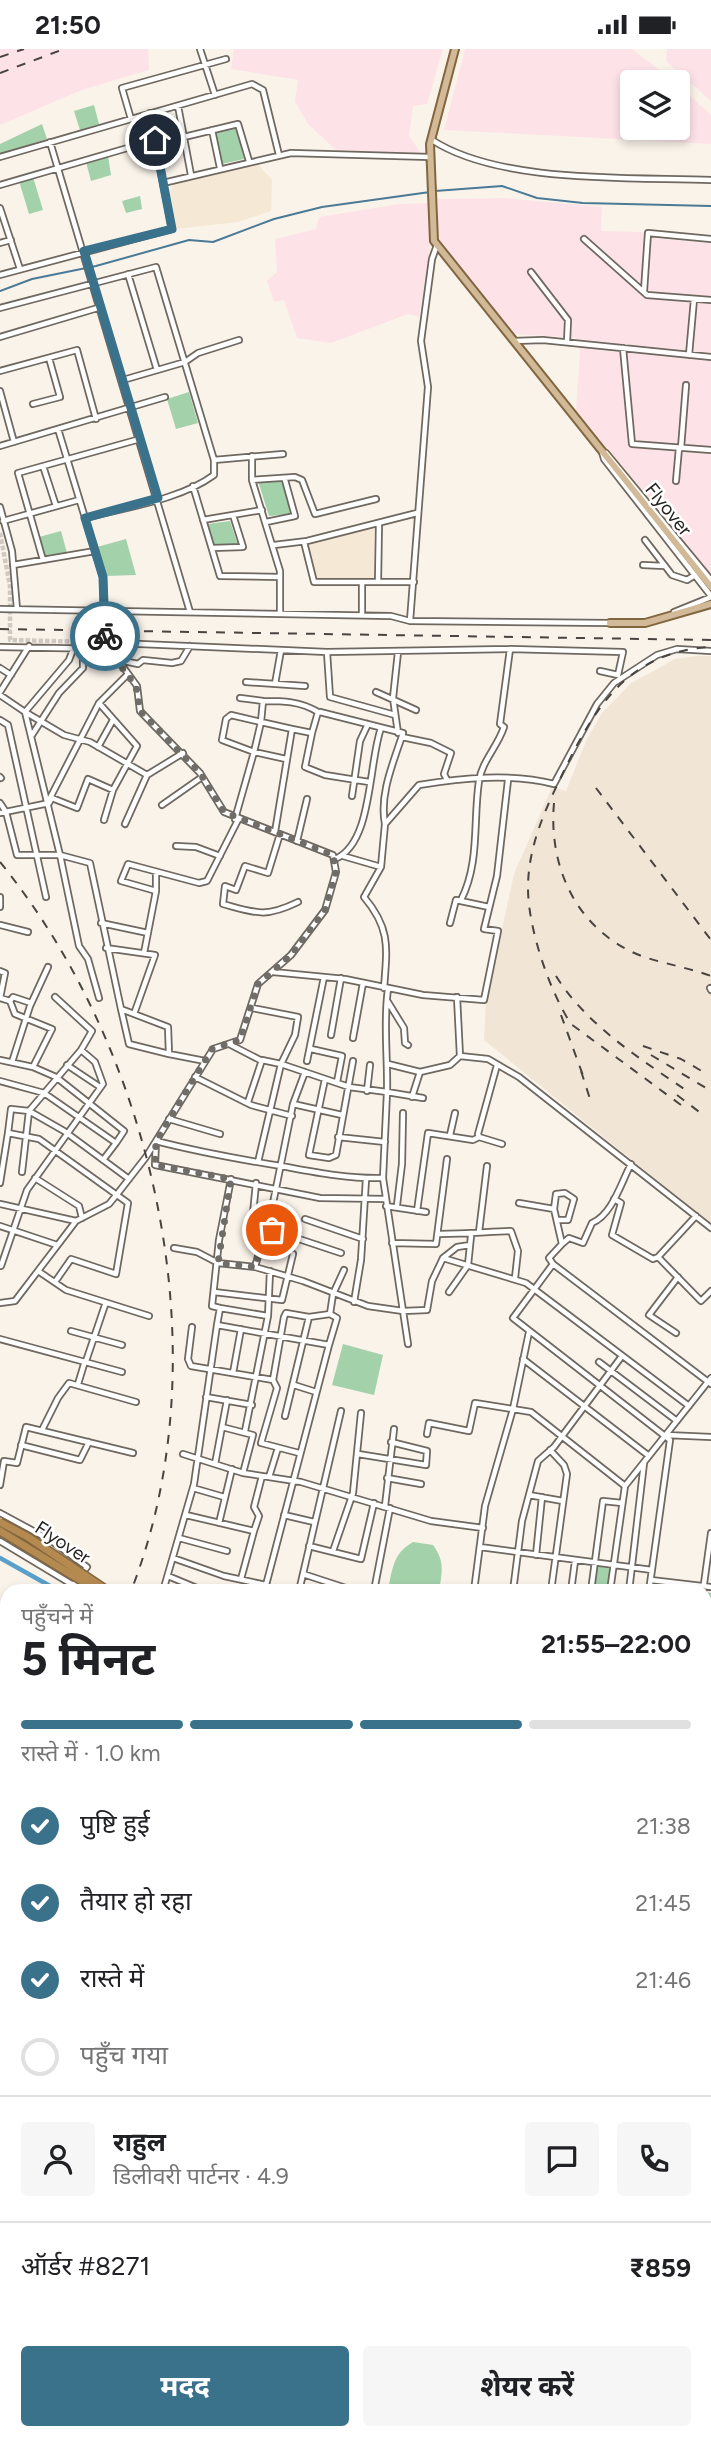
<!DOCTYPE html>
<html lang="hi">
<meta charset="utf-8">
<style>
:root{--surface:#fff;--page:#f6f6f6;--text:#202124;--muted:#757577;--line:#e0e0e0;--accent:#3a728c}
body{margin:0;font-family:Figtree,"Noto Sans Devanagari",sans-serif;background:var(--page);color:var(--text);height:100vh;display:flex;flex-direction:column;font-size:26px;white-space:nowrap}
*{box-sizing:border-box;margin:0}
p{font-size:23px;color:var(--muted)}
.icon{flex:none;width:38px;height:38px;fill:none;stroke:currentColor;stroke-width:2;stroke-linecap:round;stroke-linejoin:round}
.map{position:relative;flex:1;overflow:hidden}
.panel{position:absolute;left:0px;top:1535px;width:712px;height:856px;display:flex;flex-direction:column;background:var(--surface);border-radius:21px 21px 0 0;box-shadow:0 4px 10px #0003}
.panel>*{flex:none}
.controls{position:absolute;left:620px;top:21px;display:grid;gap:14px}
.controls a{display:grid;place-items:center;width:70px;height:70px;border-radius:7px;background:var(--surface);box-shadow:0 4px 10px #0003;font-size:35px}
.pin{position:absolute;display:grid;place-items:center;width:60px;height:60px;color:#fff;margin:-30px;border:4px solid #fff;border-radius:50%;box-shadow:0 2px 7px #0007}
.courier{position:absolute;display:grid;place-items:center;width:70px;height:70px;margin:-35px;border:5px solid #3a728c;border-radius:50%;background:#fff;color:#222;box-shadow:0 2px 9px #0007}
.headline em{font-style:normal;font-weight:700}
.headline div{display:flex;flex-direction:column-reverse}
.headline{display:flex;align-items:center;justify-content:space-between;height:119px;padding:0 21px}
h1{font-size:46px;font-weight:700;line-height:52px}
.bar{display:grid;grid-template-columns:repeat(4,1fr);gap:10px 7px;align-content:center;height:84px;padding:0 21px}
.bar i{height:9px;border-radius:5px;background:var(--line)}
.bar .active{background:var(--accent)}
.bar p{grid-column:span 4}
.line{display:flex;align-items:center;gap:18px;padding:0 21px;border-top:2px solid var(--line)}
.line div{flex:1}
.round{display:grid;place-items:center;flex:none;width:74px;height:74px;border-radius:7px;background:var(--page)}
ol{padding:0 21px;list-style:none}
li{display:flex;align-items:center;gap:21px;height:77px}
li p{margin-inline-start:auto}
li .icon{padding:7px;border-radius:50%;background:var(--accent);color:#fff;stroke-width:4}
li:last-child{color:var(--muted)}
li i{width:38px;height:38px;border:4px solid var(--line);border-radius:50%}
.cta{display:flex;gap:14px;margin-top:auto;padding:14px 21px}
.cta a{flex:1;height:80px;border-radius:7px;background:var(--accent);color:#fff;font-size:28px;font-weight:700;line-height:80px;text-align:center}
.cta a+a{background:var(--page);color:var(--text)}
.status{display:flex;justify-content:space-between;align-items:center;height:49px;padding:0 35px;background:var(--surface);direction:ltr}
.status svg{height:19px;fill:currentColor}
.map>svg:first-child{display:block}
.built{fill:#f1e5d6}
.industrial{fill:#fde3e8}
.education{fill:#f5e9d5}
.green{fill:#a3d1aa}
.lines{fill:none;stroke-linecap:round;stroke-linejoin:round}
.stream{stroke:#4a7a96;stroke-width:2}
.canal{stroke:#599fc9;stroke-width:4.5}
.minor-tunnel{stroke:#d0c9c2;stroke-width:4.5;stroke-dasharray:4.5 2;stroke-linecap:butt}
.minor-casing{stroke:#6e6860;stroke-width:8}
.major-casing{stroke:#826640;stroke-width:10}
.highway-casing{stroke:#826640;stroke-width:10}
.minor{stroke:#fff;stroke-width:4.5}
.major{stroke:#d2b997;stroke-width:6}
.highway{stroke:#b48a51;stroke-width:7}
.rail{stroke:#484440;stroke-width:2;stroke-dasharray:9 9;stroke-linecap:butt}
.highway-bridge-casing{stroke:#826640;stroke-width:10;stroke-linecap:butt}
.highway-bridge{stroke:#b48a51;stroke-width:7}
.done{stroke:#706c67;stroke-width:7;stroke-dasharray:0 12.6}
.route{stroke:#3a728c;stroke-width:9}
.labels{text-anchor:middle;stroke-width:5;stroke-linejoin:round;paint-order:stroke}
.street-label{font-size:19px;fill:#262320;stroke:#fff}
</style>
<div class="status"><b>21:50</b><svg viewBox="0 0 49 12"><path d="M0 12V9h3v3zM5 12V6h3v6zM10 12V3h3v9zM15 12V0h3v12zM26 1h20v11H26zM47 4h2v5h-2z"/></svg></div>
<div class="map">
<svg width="711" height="2389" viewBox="0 0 711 2389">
<rect width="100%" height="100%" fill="#faf3ea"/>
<path class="built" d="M697,607H711V1175L484,991L486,953L514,825L552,738L566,742L587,690L602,664L630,635L675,610Z"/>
<path class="industrial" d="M0,0H148L149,21L82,41L0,76Z
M234,0H443L427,55L413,57L409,87L421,104L337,102L308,75L295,53L298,31L231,20Z
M465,0H632L675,33H632V79H677V35L711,66V95L444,81Z
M667,0H711V52L666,12Z
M505,149L602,158L601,182L642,183L654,189L711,194V528L576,361L580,302L576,289L512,285L438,190V150Z
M428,154L430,204L419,268L408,265L331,294L297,289L284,251L274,253L267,232L277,223L275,190L316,180L319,168L399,155Z"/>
<path class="education" d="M257,114L272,131L271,162L238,173L176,180L170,143L173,135Z
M374,478V530H316L307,495Z"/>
<path class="green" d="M94,56L99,75L80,81L74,62Z
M42,75L47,90L0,105V95Z
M236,77L244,110L222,115L215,82Z
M108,107L111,126L91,132L86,113Z
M33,128L43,161L29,165L19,132Z
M140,147L142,160L126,164L122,152Z
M189,343L198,374L176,380L167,350Z
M258,432L282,433L293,465L269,467Z
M230,472L238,496L214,495L208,475Z
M61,482L67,504L45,508L39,488Z
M126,490L136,526L105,527L97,498Z
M343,1295L383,1306L374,1346L332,1336Z
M413,1493L433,1496C445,1512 442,1523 439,1542H388C392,1521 393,1504 413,1493Z
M597,1517L611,1520L608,1542H593Z
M706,1543L711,1544V1710L705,1709Z"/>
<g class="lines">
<path class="stream" d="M435,142L502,137L537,149L583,154L711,157
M0,242L32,230L96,217L189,191L213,193L274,170L322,158L430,143"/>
<path class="canal" d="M0,1509L59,1542
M705,2028L711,2032"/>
<path class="minor-tunnel" d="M0,484L10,537V591L94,593"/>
<defs>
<path id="minor" d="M200,0L215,46
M178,57L191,126
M150,64L163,134
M131,70L122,39L226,10
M212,81L220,119
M184,88L238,75L249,112
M432,91C500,135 630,128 711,131
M50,93L190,563
M0,108L252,35L263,41L279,106
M0,136L155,91
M0,159L20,220
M584,190L647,246L711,251
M0,194L11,191
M531,223L568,271L567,293
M128,225L157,321
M0,226L172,180L163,134L291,104L430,108
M644,242L648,184L711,190
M0,259L156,218L214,411V426C180,451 126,458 85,469
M0,288L101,258
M514,292L543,291L711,308
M623,299L632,395L711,401
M689,306L694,250
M0,322L77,301L96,370
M123,331L185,313L198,304L239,291
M0,342L14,393
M33,355L60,348L49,309
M0,397L165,348
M681,399L686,336
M602,403L604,410L711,547
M606,404L711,531
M252,407V431L280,522V565
M214,411L283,405
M43,417L56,457
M252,431L295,428L302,431L315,465L376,450
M676,432L679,399
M193,437L220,527L280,528
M0,458L12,502L17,560
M203,471L262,461
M3,472L79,451
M266,473L295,467L285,431
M645,491L672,526L687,531L695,526
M304,493L314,533H414
M274,496L307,492L417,464
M212,499L243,498L233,466
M43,511L18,424L140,390
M13,516L95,502
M643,516L665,517
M378,533L379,474
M0,560L391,567L410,572L611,574
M674,563L711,548
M362,566V533
M410,572L428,338L421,292L432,210L437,196
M94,593L327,603L510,600
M0,598L108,600
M74,598L69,611L25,663L64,686L90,693L147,726L183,704
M327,603L330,648L395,666
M398,603L393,649L398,684
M115,610L138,615L143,611L172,614L181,612L190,597
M0,619L11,626
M246,633L305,637
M275,635L281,601
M0,643L29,597
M376,643L416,661
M0,646L25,663L60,806L90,814L121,960L168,978L169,1005L205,1012
M240,649L263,652
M320,663L403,684C394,712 379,745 385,775L419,736C462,729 511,724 554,735L597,655L614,634L657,606L677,600L711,602
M231,666L261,673L254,703L222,691L226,670Z
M0,671L8,676L46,848
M312,684L305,718L325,726L369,733
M32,686L59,644L83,619V598
M402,688L431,694L451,704L444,725L447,731
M98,698L113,671
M0,728L1,729
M352,747L360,692L368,675
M50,749L99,654L128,625
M0,754L6,763L17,806H60L79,897L88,910L99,949
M162,756L202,728
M0,764L49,754L52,749L77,759L88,730L113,741L137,697L99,654
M235,770L254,703L286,710
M104,771L113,741
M125,775L147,726
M275,783L292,680L261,673L263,652C283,652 300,652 318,663L312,684L292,680
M280,785L268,824L245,817L236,841L225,837L223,855C256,864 265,869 298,853
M297,792L307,750
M176,797L196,798L220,807
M343,807L381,818
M335,810C373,794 368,716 381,679
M156,842L121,832L128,815L199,834L207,832L238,771
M0,848V858
M461,851C480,814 473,771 479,732C482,712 498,697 504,678L500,675L510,600L623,603L618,626L600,622
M101,874L148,884
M450,874L456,851L489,858
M0,876L28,883
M106,899L155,906L134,965
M144,904L156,842V823
M0,922L5,924L0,949L10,952L13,948L31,954
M273,923L345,930L423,946L484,951L498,882L484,880L497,827L508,731
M384,939C387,899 391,880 364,848L381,818L385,775
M710,939L711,941
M55,948L92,982L81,1001L29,1062L64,1082L129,1130
M457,948L460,1007L488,1010L519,1028L711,1179
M10,952L15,965L52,980L33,1018
M388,953L404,979L405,994L408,996
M252,959L298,968L295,986L281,1015L349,1038L387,1043C388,1008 383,974 388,940
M121,960L129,995L169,1005
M331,986L341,929
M353,989L363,934
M231,996L262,1012
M311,1000L342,1007L337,1033
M0,1011L33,1018L56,1028L124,1082L116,1094
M307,1012L324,928
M12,1013L30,957L48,918
M388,1015L420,1023
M67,1016L100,1038
M497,1016L478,1085L479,1088L502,1095
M195,1028L251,1056L292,1067
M325,1030L309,1106L329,1109L336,1106L353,1012
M0,1032L44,1044L116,1094L103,1111
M367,1042L370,1016
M412,1048L420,1023L450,1016L460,1007
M248,1053L262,1011L281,1015L258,1113
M293,1055L342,1066
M169,1070L220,1085
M8,1084L11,1060L29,1062L22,1123
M450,1086L455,1064
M338,1088L385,1093
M35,1129L79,1157L82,1169
M383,1129C350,1130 319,1124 287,1118C243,1111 199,1103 156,1092L155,1116L320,1149L386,1150
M0,1134L8,1084L39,1090L128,1154L116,1225L71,1210L55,1233
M256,1134L252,1175L268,1179L293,1055L305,1023
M614,1150L621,1154L612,1186L653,1210L658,1208
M519,1154L554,1160
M0,1155L76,1172
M397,1156L402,1115L403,1064
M386,1157L426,1163
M417,1162L428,1084L473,1091L479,1088
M696,1167L658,1208L701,1252L711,1242
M305,1170L363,1190
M558,1171H568L574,1150L565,1144L556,1145L554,1160L562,1195L549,1209L553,1215L711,1335
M0,1177L57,1196
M479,1183L487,1117
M440,1185C464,1185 486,1183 511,1182L518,1202L515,1229
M392,1194L436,1195L447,1110
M562,1195L569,1189L583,1194L592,1174C612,1166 621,1134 631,1115
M174,1199L197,1203L218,1214L255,1218L303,1232L368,1257L403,1262L383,1129L387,1043L423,1049
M443,1209L457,1198L470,1196
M553,1215L513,1269L670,1391L649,1542
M1,1217L27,1141L103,1035L95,1013L81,1001
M255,1218L264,1185L272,1181L341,1204
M38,1222L66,1241L149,1267
M214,1243L282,1251L293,1205
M449,1243L468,1216L471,1187
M354,1253L361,1211L366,1130
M0,1254L15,1252L76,1172L109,1155L118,1144L146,1108L213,1000L240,991L258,935L291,906L325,861L336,823L333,806L224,763L200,724L140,662L137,637L105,593L103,528L58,380
M220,1259L268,1267
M217,1276L220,1259L212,1257L219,1191L231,1130
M192,1278L188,1310L191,1317L273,1331
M71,1282L122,1296
M676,1284L649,1266L678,1228
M0,1290L122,1323
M408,1295L403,1262L427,1261L432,1232L443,1209L526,1234L689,1357
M523,1310L649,1407
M86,1312L105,1256
M599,1313L677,1372
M233,1324L241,1280
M78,1335L85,1312
M294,1336L316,1343
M206,1348L252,1356
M285,1367L309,1268
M222,1378L253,1386L243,1424
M42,1381L58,1349L69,1334L136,1353
M245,1382L268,1267L270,1222
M427,1385L429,1374L469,1382L475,1354L531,1363L625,1437
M666,1386L711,1388
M21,1396L80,1411L89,1393
M550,1401L564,1416L567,1425L551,1542
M299,1404L261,1394L277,1339L273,1331L284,1268L286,1264L309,1268L330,1265
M183,1405L243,1424L301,1433L431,1472L483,1479
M358,1405L426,1416L427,1402L391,1393
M215,1415L227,1351
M269,1428L278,1399
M387,1429L421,1435
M0,1436L4,1412L17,1414L26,1378L133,1404
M193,1439L224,1448
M529,1446L563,1452
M385,1457L394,1380
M0,1464L50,1491L87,1518L73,1536L0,1492
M186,1466L254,1482L241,1530
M284,1466L314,1473
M219,1474L232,1420
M254,1482L259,1467L254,1458L262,1427
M179,1489L227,1502
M309,1497L361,1510L374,1454
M480,1498L652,1521
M333,1502L353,1444L361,1364
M536,1506L542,1448
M173,1509L224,1527L266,1536L329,1296
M303,1525L355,1542
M168,1527L204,1542
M651,1531L711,1538
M163,1542L194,1435L217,1276L329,1296L337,1269L330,1265L333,1245L344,1221
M299,1542L341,1362
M374,1542L390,1459
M474,1542L485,1457L513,1360L529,1283
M513,1542L522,1472L538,1412L554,1398L622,1307
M571,1542L575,1512
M591,1542L603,1452L622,1454
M610,1542L625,1437L711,1329
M629,1542L644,1414
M703,1542L711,1484
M705,1714L711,1715
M705,1795L711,1799
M0,1808V1810
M705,1822L711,1815
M705,1825L711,1829
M705,1846L711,1850
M705,1888L711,1892
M705,1930L711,1922
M705,1949L711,1954
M706,1984L711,1976
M705,1991L711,1996
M705,2018L711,2022
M705,2064L711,2068
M705,2111L711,2102
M705,2194L711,2197
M705,2245L711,2247
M0,2342L7,2343
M705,2346L711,2347
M705,2368L711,2369
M242,2384L265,2389
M484,2384L505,2389
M684,2384L703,2389
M34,2389L35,2384
M54,2389L55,2384
M74,2389L75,2384
M93,2389L94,2384
M114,2389L115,2384
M139,2389V2384
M161,2389L162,2384
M182,2389L183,2384
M206,2389L207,2384
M235,2389V2384
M294,2389L296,2384
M398,2389L400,2384
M454,2389V2384
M556,2389L558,2384
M622,2389L623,2384
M709,2389L711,2386"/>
<path id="major" d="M455,0L430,95L434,192L711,538
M610,574H645L711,555"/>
<path id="highway" d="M705,1999L711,2003
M705,2011L711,2015"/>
</defs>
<use href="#minor" class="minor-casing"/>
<use href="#major" class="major-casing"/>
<use href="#highway" class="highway-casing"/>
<use href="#minor" class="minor"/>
<use href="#major" class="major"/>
<use href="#highway" class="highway"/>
<path class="rail" d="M0,8L24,0
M0,24L64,0
M0,580L711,591
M596,739L711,891
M554,754C548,821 579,884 644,908C666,915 689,919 711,927
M0,813C156,1005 223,1308 131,1542
M556,927C587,977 642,1011 690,1044
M561,966L585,1032
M643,997L681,1010L705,1024
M651,1006L711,1042
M581,1022L592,1056
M677,1046L702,1065
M681,1056L571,975C549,941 528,879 528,839C528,799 544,763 561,728C593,661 626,604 708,598
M0,1926L7,1906"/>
<defs>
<path id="highway-bridge" d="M0,1473L28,1488L108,1542
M0,1482L98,1542"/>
</defs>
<use href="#highway-bridge" class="highway-bridge-casing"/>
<use href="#highway-bridge" class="highway-bridge"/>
</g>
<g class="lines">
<path class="done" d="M105,587L108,600L136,637L140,662L200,724L224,763L333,806L336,823L325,861L291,906L258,935L240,991L212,1000L156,1092L155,1116L231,1130L218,1214L255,1218L264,1185L272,1181"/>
<path class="route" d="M105,587L103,528L85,469L158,449L84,202L172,180L155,91"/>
</g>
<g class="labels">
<g class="street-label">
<text transform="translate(669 460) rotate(51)" y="7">Flyover</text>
<text transform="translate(63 1493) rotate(33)" y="7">Flyover</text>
</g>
</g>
</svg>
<div class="controls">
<a><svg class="icon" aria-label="layers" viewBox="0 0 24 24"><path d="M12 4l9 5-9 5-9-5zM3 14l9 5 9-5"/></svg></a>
</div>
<div class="pin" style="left:272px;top:1181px;background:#ea580c"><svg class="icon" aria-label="bag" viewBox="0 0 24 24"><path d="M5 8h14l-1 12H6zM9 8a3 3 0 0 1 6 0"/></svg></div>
<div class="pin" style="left:155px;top:91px;background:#1f2937"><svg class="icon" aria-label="home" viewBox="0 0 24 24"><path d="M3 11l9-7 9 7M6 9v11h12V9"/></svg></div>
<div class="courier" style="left:105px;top:587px"><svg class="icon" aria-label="bike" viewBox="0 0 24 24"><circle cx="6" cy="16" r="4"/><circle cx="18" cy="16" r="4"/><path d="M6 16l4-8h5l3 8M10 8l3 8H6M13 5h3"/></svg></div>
<section class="panel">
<div class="headline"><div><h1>5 मिनट</h1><p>पहुँचने में</p></div><em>21:55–22:00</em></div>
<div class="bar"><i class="active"></i><i class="active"></i><i class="active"></i><i></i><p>रास्ते में · 1.0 km</p></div>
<ol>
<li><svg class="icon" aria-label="check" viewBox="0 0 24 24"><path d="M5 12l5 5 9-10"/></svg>पुष्टि हुई<p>21:38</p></li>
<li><svg class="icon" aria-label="check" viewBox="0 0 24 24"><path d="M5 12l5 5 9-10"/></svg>तैयार हो रहा<p>21:45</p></li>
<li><svg class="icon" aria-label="check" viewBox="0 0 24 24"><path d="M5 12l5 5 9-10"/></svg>रास्ते में<p>21:46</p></li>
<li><i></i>पहुँच गया</li>
</ol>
<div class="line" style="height:126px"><a class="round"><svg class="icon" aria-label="person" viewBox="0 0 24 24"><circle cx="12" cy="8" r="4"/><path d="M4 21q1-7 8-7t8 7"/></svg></a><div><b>राहुल</b><p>डिलीवरी पार्टनर · 4.9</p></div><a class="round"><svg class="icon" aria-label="chat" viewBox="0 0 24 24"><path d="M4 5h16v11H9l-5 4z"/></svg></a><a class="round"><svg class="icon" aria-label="phone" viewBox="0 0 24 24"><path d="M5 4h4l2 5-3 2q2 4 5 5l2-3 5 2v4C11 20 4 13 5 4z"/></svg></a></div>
<div class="line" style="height:91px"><div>ऑर्डर #8271</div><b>₹859</b></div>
<div class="cta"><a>मदद</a><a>शेयर करें</a></div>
</section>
</div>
